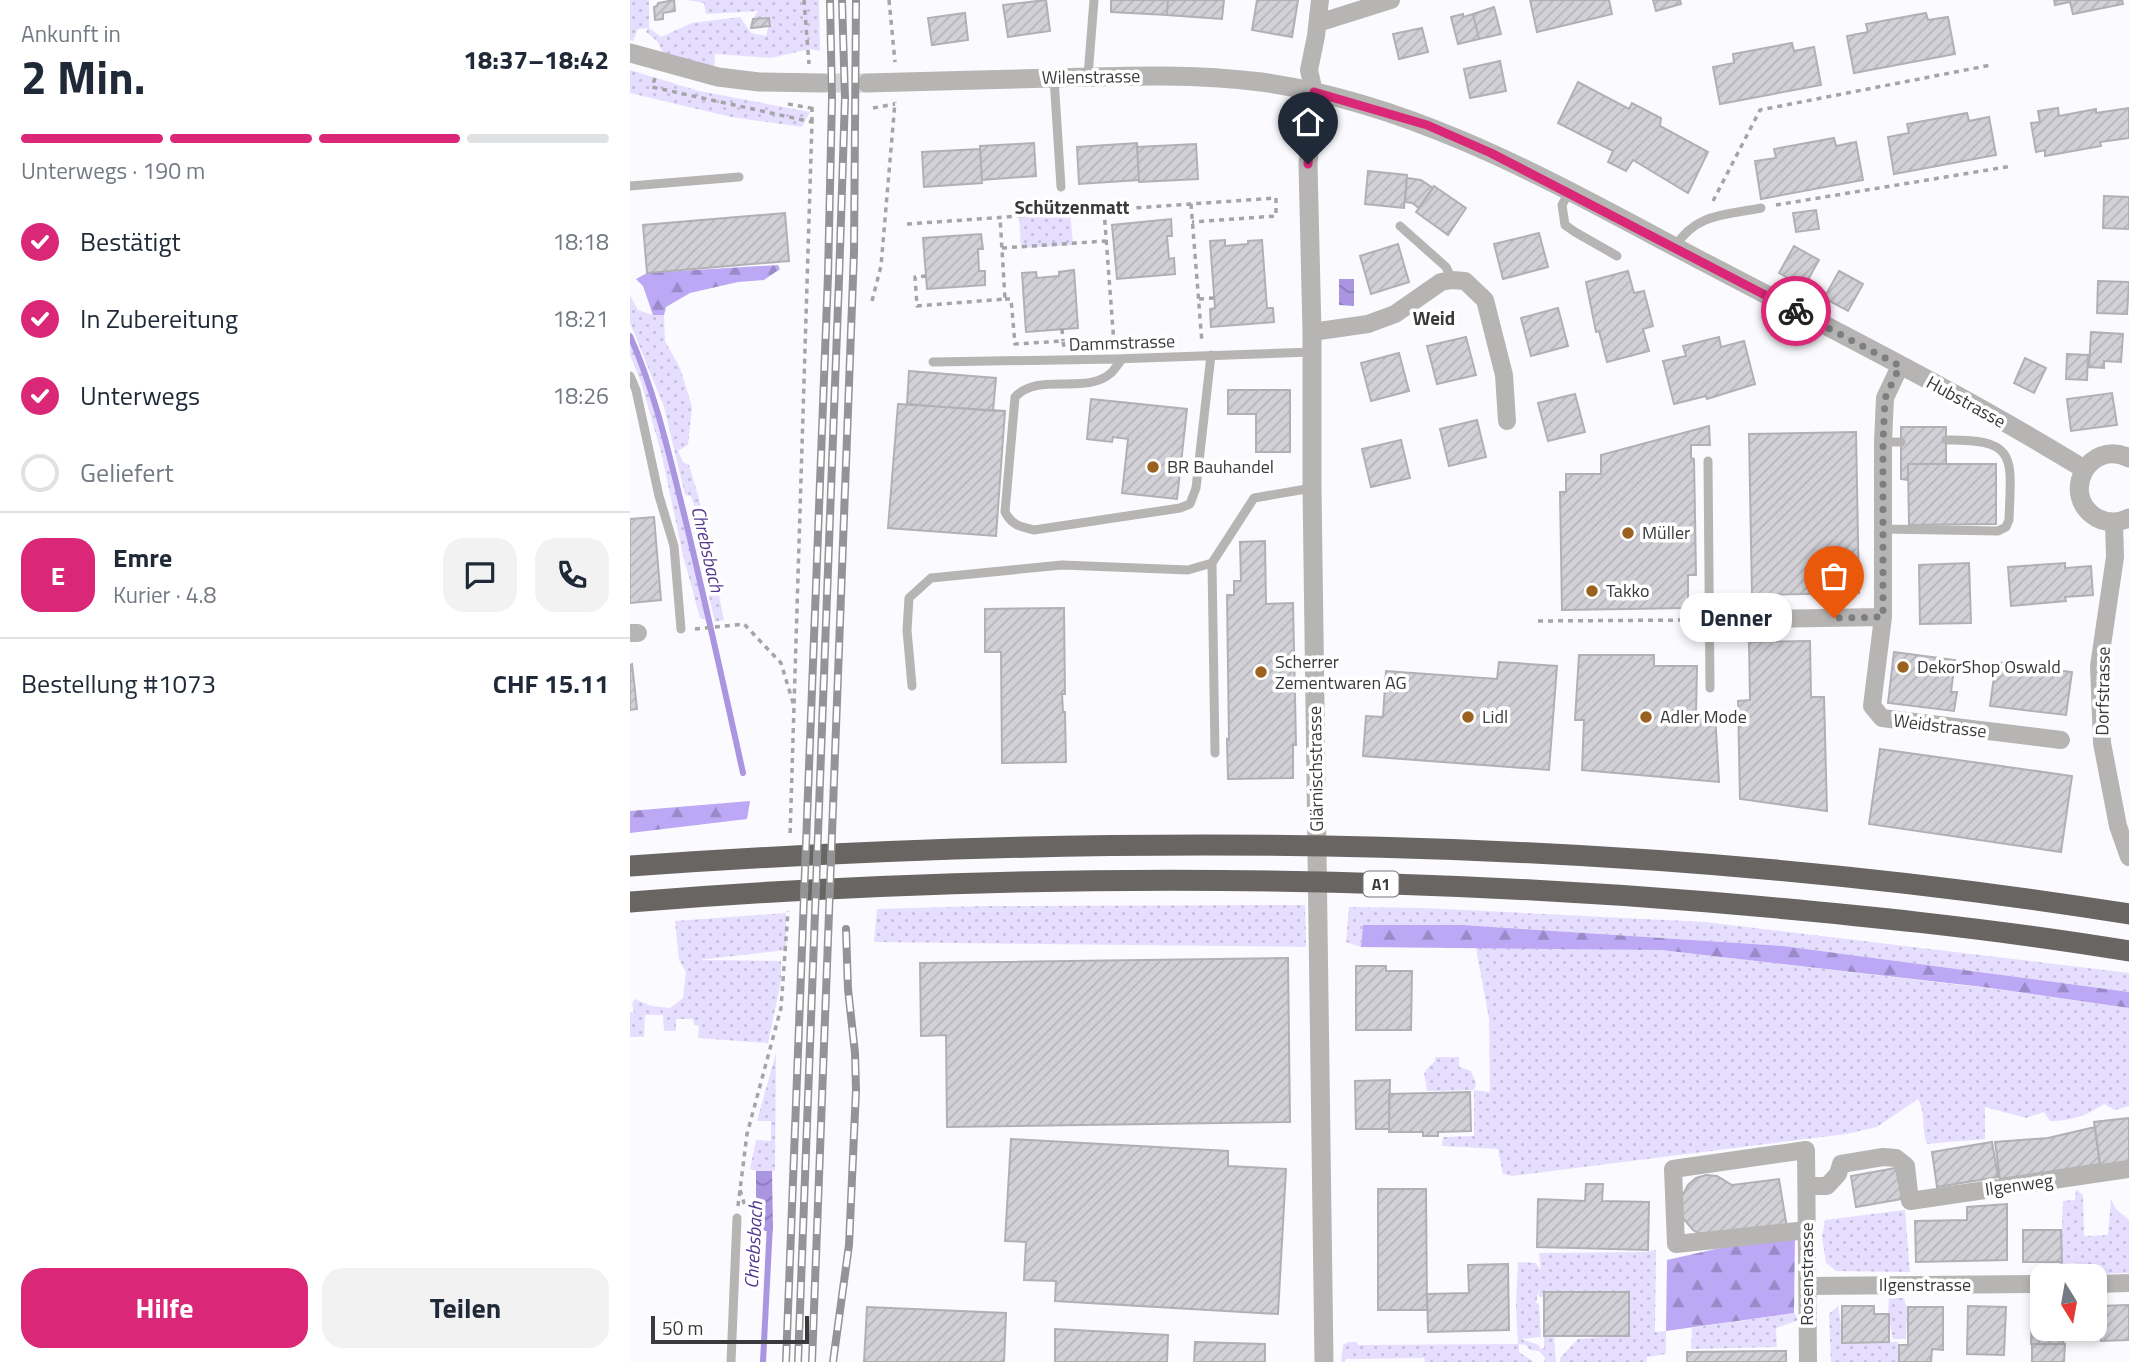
<!DOCTYPE html>
<html lang="de">
<meta charset="utf-8">
<style>
:root{--surface:#fff;--page:#f2f2f3;--text:#1f2937;--muted:#747a83;--line:#e0e1e3;--accent:#db2777}
body{margin:0;font-family:"Titillium Web",sans-serif;background:var(--page);color:var(--text);height:100vh;display:flex;flex-direction:column;font-size:26px;white-space:nowrap}
*{box-sizing:border-box;margin:0}
p{font-size:23px;color:var(--muted)}
.icon{flex:none;width:38px;height:38px;fill:none;stroke:currentColor;stroke-width:2;stroke-linecap:round;stroke-linejoin:round}
.map{position:relative;flex:1;overflow:hidden}
.sheet{display:flex;flex-direction:column;background:var(--surface);width:630px}
.sheet>*{flex:none}
.needle{width:46px;rotate:169deg}
.fabs{position:absolute;left:1400px;top:1264px;display:grid;gap:14px}
.fabs a{display:grid;place-items:center;width:77px;height:77px;border-radius:14px;background:var(--surface);box-shadow:0 4px 10px #0003;font-size:35px}
.scale{position:absolute;left:21px;bottom:18px;width:158px;box-sizing:border-box;padding-left:7px;border:4px solid #3a3a3c;border-top:0;font-size:19px;line-height:24px;white-space:nowrap;color:#3a3a3c;-webkit-text-stroke:5px #fff;paint-order:stroke}
.pin{position:absolute;display:grid;place-items:center;width:60px;height:60px;color:#fff;margin:-72px -30px;border-radius:50% 50% 50% 0;rotate:-45deg;box-shadow:0 0 7px #0007}
.pin .icon{rotate:45deg}
.courier{position:absolute;display:grid;place-items:center;width:70px;height:70px;margin:-35px;border:5px solid #db2777;border-radius:50%;background:#fff;color:#222;box-shadow:0 2px 9px #0007}
.bubble{position:absolute;height:49px;border-radius:21px;background:var(--surface);box-shadow:0 4px 10px #0003;font-size:23px;font-weight:700;line-height:49px;text-align:center}
.summary em{font-style:normal;font-weight:700}
.summary div{display:flex;flex-direction:column-reverse}
.summary{display:flex;align-items:center;justify-content:space-between;height:119px;padding:0 21px}
h1{font-size:46px;font-weight:700;line-height:52px}
.bar{display:grid;grid-template-columns:repeat(4,1fr);gap:10px 7px;align-content:center;height:84px;padding:0 21px}
.bar i{height:9px;border-radius:5px;background:var(--line)}
.bar .selected{background:var(--accent)}
.bar p{grid-column:span 4}
.line{display:flex;align-items:center;gap:18px;padding:0 21px;border-top:2px solid var(--line)}
.line div{flex:1}
.round{display:grid;place-items:center;flex:none;width:74px;height:74px;border-radius:21px;background:var(--page)}
ol{padding:0 21px;list-style:none}
li{display:flex;align-items:center;gap:21px;height:77px}
li p{margin-inline-start:auto}
li .icon{padding:7px;border-radius:50%;background:var(--accent);color:#fff;stroke-width:4}
li:last-child{color:var(--muted)}
li i{width:38px;height:38px;border:4px solid var(--line);border-radius:50%}
.primary-button{display:flex;gap:14px;margin-top:auto;padding:14px 21px}
.primary-button a{flex:1;height:80px;border-radius:21px;background:var(--accent);color:#fff;font-size:28px;font-weight:700;line-height:80px;text-align:center}
.primary-button a+a{background:var(--page);color:var(--text)}
main{display:flex;flex:1;min-height:0}
.map>svg:first-child{display:block}
.green{fill:url(#green-dots)}
.forest{fill:url(#forest-firs)}
.water{fill:url(#water-waves)}
.lines{fill:none;stroke-linecap:round;stroke-linejoin:round}
.stream{stroke:#aa95e1;stroke-width:6}
.building{fill:url(#building-hatch);stroke:#b1b0b5;stroke-width:2}
.tertiary-tunnel{stroke:#d4d4d7;stroke-width:19;stroke-dasharray:19 10;stroke-linecap:butt}
.path{stroke:#a5a5a8;stroke-width:3.5;stroke-dasharray:5 5;stroke-linecap:butt}
.service{stroke:#b6b5b3;stroke-width:9}
.minor{stroke:#b6b5b3;stroke-width:18}
.tertiary{stroke:#b6b5b3;stroke-width:19}
.motorway{stroke:#696562;stroke-width:21}
.rail-casing{stroke:#949497;stroke-width:8}
.rail{stroke:#fff;stroke-width:5;stroke-dasharray:16;stroke-linecap:butt}
.done{stroke:#7e7d80;stroke-width:7;stroke-dasharray:0 12.6}
.route{stroke:#db2777;stroke-width:9}
.poi-dot{fill:#9b621f;stroke:#fff;stroke-width:2.5}
.labels{text-anchor:middle;stroke-width:7;stroke-linejoin:round;paint-order:stroke}
.shield{fill:#fff;stroke:#757576;stroke-width:2}
.shield-label{font-size:16px;font-weight:bold;fill:#3a3a3c}
.street-label{font-size:18px;fill:#3a3a3c;stroke:#fff}
.poi-label{font-size:18px;fill:#3a3a3c;stroke:#fff;text-anchor:start}
.neighbourhood-label{font-size:19px;font-weight:bold;fill:#3a3a3c;stroke:#fff}
.water-label{font-size:19px;font-style:italic;fill:#563890;stroke:#fff}
</style>
<main>
<section class="sheet">
<div class="summary"><div><h1>2 Min.</h1><p>Ankunft in</p></div><em>18:37–18:42</em></div>
<div class="bar"><i class="selected"></i><i class="selected"></i><i class="selected"></i><i></i><p>Unterwegs · 190 m</p></div>
<ol>
<li><svg class="icon" aria-label="check" viewBox="0 0 24 24"><path d="M5 12l5 5 9-10"/></svg>Bestätigt<p>18:18</p></li>
<li><svg class="icon" aria-label="check" viewBox="0 0 24 24"><path d="M5 12l5 5 9-10"/></svg>In Zubereitung<p>18:21</p></li>
<li><svg class="icon" aria-label="check" viewBox="0 0 24 24"><path d="M5 12l5 5 9-10"/></svg>Unterwegs<p>18:26</p></li>
<li><i></i>Geliefert</li>
</ol>
<div class="line" style="height:126px"><b class="round" style="background:var(--accent);color:#fff">E</b><div><b>Emre</b><p>Kurier · 4.8</p></div><a class="round"><svg class="icon" aria-label="chat" viewBox="0 0 24 24"><path d="M4 5h16v11H9l-5 4z"/></svg></a><a class="round"><svg class="icon" aria-label="phone" viewBox="0 0 24 24"><path d="M5 4h4l2 5-3 2q2 4 5 5l2-3 5 2v4C11 20 4 13 5 4z"/></svg></a></div>
<div class="line" style="height:91px"><div>Bestellung #1073</div><b>CHF 15.11</b></div>
<div class="primary-button"><a>Hilfe</a><a>Teilen</a></div>
</section>
<div class="map">
<svg width="1499" height="1362" viewBox="0 0 1499 1362">
<defs>
<pattern id="green-dots" width="8" height="8" patternUnits="userSpaceOnUse" patternTransform="scale(1.75)"><rect width="8" height="8" fill="#e6deff"/><path d="M2 2h.1M6 6h.1" fill="none" stroke="#c6bfdb" stroke-width="1.8" stroke-linecap="round"/></pattern>
<pattern id="forest-firs" width="22" height="20" patternUnits="userSpaceOnUse" patternTransform="scale(1.75)"><rect width="22" height="20" fill="#bca8f5"/><path d="M5 1l3.5 6h-7zM16 11l3.5 6h-7z" fill="#9a8ac8"/></pattern>
<pattern id="water-waves" width="16" height="10" patternUnits="userSpaceOnUse" patternTransform="scale(1.75)"><rect width="16" height="10" fill="#aa95e1"/><path d="M0 5q4-4 8 0t8 0" fill="none" stroke="#8b7bb8"/></pattern>
<pattern id="building-hatch" width="6" height="6" patternUnits="userSpaceOnUse" patternTransform="scale(1.75)"><rect width="6" height="6" fill="#d2d1d7"/><path d="M-1 1l2-2M0 6l6-6M5 7l2-2" fill="none" stroke="#b5b4b9"/></pattern>
</defs>
<rect width="100%" height="100%" fill="#fbfafe"/>
<path class="green" d="M0,0H19V28L31,37L62,23L110,17L121,33L136,36L139,24L138,19H123L128,11L76,14L74,3L58,0H189L190,51L180,49L141,58L85,54L84,68L33,53L28,42L16,32L18,28L8,29L3,41L0,40Z
M0,70L69,91L180,112L172,127L101,117L0,93Z
M440,211L443,245L391,248L389,214Z
M0,295L8,310L23,315H34L35,341L50,368L62,407L58,445L48,451L53,462L59,465L69,498L94,620L85,622L59,513L65,508L61,496L55,495L34,407L0,323Z
M0,339C35,431 57,525 80,620L70,618L53,555L31,452L11,382L0,355Z
M675,905L676,947L244,942L247,909L356,906Z
M719,907L793,908L1075,922L1499,973V992L1153,946L833,925H733L731,947L716,942Z
M156,913V950L68,960L151,961V981L138,1043L68,1038L69,1026L64,1025L63,1019H46V1031H34L33,1015H15L14,1037H0V1012L4,1013L2,1003L5,999L21,1006L40,1008L53,998L56,972L49,960L45,921Z
M846,948L1031,950L1357,988L1499,1008V1106L1485,1110L1474,1104C1456,1116 1441,1121 1420,1121L1414,1112L1396,1118L1355,1107V1139L1297,1144C1291,1129 1296,1112 1288,1099L1247,1127L1216,1134L882,1176L873,1174L868,1149L812,1146L813,1137L844,1136V1090L797,1091L794,1072L799,1071H795L805,1061V1057H829V1067L841,1071L846,1084L844,1090L860,1092L859,1019Z
M146,1053L145,1171H126L120,1169L126,1140L141,1141V1121H127Z
M1446,1189L1453,1195L1454,1236L1478,1235L1481,1200L1486,1209L1499,1220V1273L1454,1274L1455,1267L1449,1266L1447,1263L1430,1264L1433,1201L1445,1200Z
M1275,1210L1280,1272L1206,1271L1196,1263L1192,1237L1195,1220Z
M1026,1250L1025,1332L1036,1331V1354L1017,1357L1016,1362H930V1358L948,1339L994,1335L995,1294L909,1297V1289L906,1303L909,1304L911,1337L891,1339L909,1345L910,1349L914,1348V1334L924,1336L926,1362H914L915,1358L909,1351L900,1350L896,1345L889,1344V1352L904,1362H795L794,1358L716,1359L715,1362H711L713,1345L719,1342H727L728,1345L888,1344L886,1306L888,1262L906,1263L911,1271L909,1253L1014,1252Z
M1259,1298H1274L1277,1309L1276,1339H1263L1258,1314Z
M1208,1306L1212,1330L1241,1335L1243,1342H1268V1362H1201L1199,1314Z
M1164,1313L1169,1320L1146,1328L1147,1347L1061,1349L1062,1328Z"/>
<path class="forest" d="M148,265L150,269L134,280L108,282L60,293L36,307L34,315H23L13,286L6,279L17,273Z
M120,801L117,819L0,833V811Z
M733,925H833L1153,946L1499,992V1008L1353,987L1031,950L731,947Z
M1165,1231L1164,1313L1036,1331L1037,1260Z"/>
<path class="water" d="M709,279H724V306L709,305Z
M126,1171H142L143,1231H126Z"/>
<g class="lines">
<path class="stream" d="M0,336C25,392 39,454 54,514C75,600 94,687 113,773
M133,1362L140,1224"/>
</g>
<path class="building" d="M44,0L45,11L33,13V19L25,20L24,7L27,6L28,3Z
M416,0L420,31L378,37L373,5Z
M481,0H538L537,15L481,12Z
M538,0H594L592,19L537,15Z
M627,0H668L662,37L622,30Z
M900,0H979L982,14L907,32Z
M1023,0H1050L1051,4L1026,11Z
M1424,0H1492L1493,4L1443,14L1440,2L1425,5Z
M864,7L871,34L849,39L843,14Z
M335,13L338,40L302,45L298,18Z
M1296,13L1298,20L1318,17L1325,54L1224,73L1217,36L1238,32L1236,24Z
M833,14V17L843,14L849,39L828,44L821,17Z
M139,18L140,26L121,28L123,19Z
M792,28L798,52L769,59L763,34Z
M1162,43L1164,51L1184,47L1191,85L1090,104L1083,67L1104,63L1103,54Z
M870,61L876,91L840,98L834,69Z
M948,82L999,109L1002,103L1031,118L1030,126L1078,152L1058,193L1003,160L996,171L978,162L983,151L928,123Z
M1428,108L1429,116L1466,109V113L1499,108V138L1470,142L1471,146L1415,156V150L1406,152L1401,123L1410,122L1408,111Z
M1337,113L1339,121L1359,117L1366,155L1264,174L1258,137L1279,133L1277,124Z
M1204,138L1206,146L1226,142L1233,180L1131,199L1125,161L1146,158L1144,149Z
M404,143L406,176L352,180L350,146Z
M507,143L509,180L449,184L447,147Z
M566,144L568,179L509,182L507,147Z
M350,149L352,183L294,187L292,152Z
M738,171L777,175L774,208L735,204Z
M777,178L791,180L803,188L789,208L782,203L775,202Z
M804,186L836,208L818,235L786,212Z
M1474,196L1499,197V229L1473,228Z
M1186,210L1189,229L1166,232L1163,213Z
M155,213L159,261L17,273L13,225Z
M541,219L542,236H537L539,259L544,258L545,274L487,279L482,225Z
M909,233L918,267L873,279L864,244Z
M351,234L353,249H348L349,271H355V285L297,289L293,238Z
M595,240V246L618,244V241L632,240L637,308H643L644,322L581,327L580,309L585,308L580,241Z
M768,244L779,282L741,294L730,256Z
M1164,246L1189,260L1174,287L1149,273Z
M444,270L448,328L396,332L392,273L406,272L407,278L429,276V272Z
M998,271L1004,293L1014,291L1023,326L1013,329L1019,351L977,362L969,331L966,332L956,282Z
M1209,271L1233,284L1218,311L1194,298Z
M1468,281L1499,282L1497,314L1467,313Z
M928,308L938,346L901,356L891,318Z
M1461,332L1493,334L1491,362L1474,361V368L1459,367Z
M836,337L846,375L807,384L797,346Z
M1089,337L1091,347L1114,341L1125,384L1077,399L1076,396L1044,404L1033,361L1056,356L1053,346Z
M769,353L779,391L741,401L731,363Z
M1437,354L1458,355L1457,380L1436,379Z
M1395,358L1416,368L1404,393L1384,383Z
M279,371L366,378L363,411L277,404Z
M598,390H660V452H626V414H598Z
M1482,393L1487,425L1441,431L1437,399Z
M945,394L955,432L918,441L908,403Z
M461,399L557,409L547,499L492,493L498,439L483,437L482,442L457,439Z
M268,404L375,411L366,536L258,528Z
M847,420L856,457L819,466L810,429Z
M1079,426L1080,445H1061V458L1064,459L1066,575H1058V608L932,610L930,492H936V474H971V455Z
M1271,427H1316V464H1278V480L1271,479Z
M1226,432L1229,593L1122,595L1119,434Z
M771,440L780,478L741,487L732,449Z
M1278,464H1366V524L1279,525Z
M24,517L31,600L0,603V519Z
M635,541L636,604L663,603L666,745H663V778L598,779L597,739L599,740L597,595H604V581H611L610,542Z
M1339,563L1341,623L1290,624L1289,565Z
M1435,563V568L1461,566L1463,595L1435,597L1436,601L1381,606L1378,567Z
M434,608L435,694H432L433,712H435L436,762L372,763L371,652H355V609Z
M1180,641L1181,697H1194L1197,811L1110,799L1108,701L1120,700L1119,642Z
M1264,652L1325,660L1321,692H1327L1324,711L1258,703Z
M949,655H1024V666H1067L1066,714L1085,713L1089,782L952,770L954,720H945Z
M869,662L927,666L919,770L733,756L736,716L753,717L756,671L867,679Z
M1366,662L1442,672L1436,715L1360,706Z
M2,664L7,709L0,710V665Z
M1250,749L1442,776L1431,852L1239,824Z
M658,958L660,1122L317,1127L316,1035L291,1036L290,963Z
M726,966H756V971H782L781,1030H726Z
M760,1080L759,1129H726L725,1081Z
M840,1092L841,1131L808,1132V1136H793V1132H759V1094Z
M1499,1118V1162L1470,1166L1464,1122Z
M1465,1127L1470,1164L1370,1179L1365,1142L1418,1138Z
M381,1139L598,1151V1166L656,1169L648,1314L425,1301L426,1281L394,1280L396,1242L375,1241Z
M1362,1142L1368,1177L1307,1187L1302,1152Z
M1266,1168L1272,1199L1226,1207L1221,1176Z
M1076,1175L1087,1176L1102,1185L1149,1179L1157,1228L1070,1234L1063,1230L1052,1217L1050,1200L1058,1185L1066,1178Z
M956,1184H973L972,1201L1019,1202L1018,1250L907,1247L908,1199L955,1201Z
M748,1189H796L797,1310H748Z
M1377,1204V1260L1286,1262L1285,1221L1337,1220V1207Z
M1393,1230H1431L1432,1262H1393Z
M878,1264L879,1330L798,1332L797,1294L839,1293L838,1265Z
M914,1292H999V1336H914Z
M1499,1305V1340L1471,1341L1470,1306Z
M1212,1306H1244V1314H1259V1342L1212,1343Z
M1338,1306L1376,1307L1374,1355L1337,1354Z
M237,1307L376,1313L374,1362H234Z
M1278,1307H1313V1350L1302,1349L1301,1362H1269V1345H1278Z
M1402,1310L1412,1311V1328H1436L1433,1344H1401Z
M425,1329L538,1335L537,1362H425Z
M565,1342L635,1344V1362H564Z
M1402,1344H1435L1434,1362H1402Z
M1156,1351V1362H1057V1352Z"/>
<g class="lines">
<path class="tertiary-tunnel" d="M193,83H237"/>
<path class="path" d="M174,0L179,64
M259,0L265,62
M25,78L22,87L182,122L164,706
M158,104L186,109
M182,107V122
M243,108L265,104
M1083,201L1130,110L1361,65
M561,204L572,343
M1146,205L1382,166
M474,210L484,344
M277,224L646,198V216L562,222
M372,248L476,241
M296,276L285,277L287,306L375,299L370,217
M375,299H381L385,344L433,341L434,348
M569,299L584,298
M242,301L251,266L265,102
M432,329L433,341
M908,621L1063,620
M65,629L114,624L151,663L164,706L160,837
M110,1190L115,1206
M108,1206L117,1134L151,1008L158,911"/>
<path class="service" d="M458,76L464,0
M424,78L431,187
M0,186L109,177
M939,192L932,205L935,225L945,232L987,256
M770,226L816,267L822,280
M1045,247C1065,213 1096,215 1131,208
M492,359C489,363 485,369 481,373C455,396 410,371 385,397L375,512C382,525 390,527 404,530L550,508L560,504L566,488L581,355
M303,362L485,359L682,352
M0,376L6,390L29,496L44,546L51,629
M1253,442H1271
M1078,461L1080,688
M1253,529L1368,531L1376,527L1379,520C1381,458 1389,439 1316,440
M582,563L585,753
M282,686L277,630L279,598L301,578L432,565L558,570L582,563L624,498L682,488
M101,1362L107,1218"/>
<path class="minor" d="M688,23L761,0
M684,92L679,70L686,36L690,0
M682,332L738,324L765,314L811,282L822,280L835,281L855,300L874,375L877,421
M1484,522L1485,557L1469,666L1472,743L1488,826L1499,857
M1253,617L1242,706L1252,718L1431,740
M1081,620L1253,617V442L1255,398L1270,366
M0,633H8
M1177,1186H1197L1208,1174L1211,1164L1253,1157L1266,1158L1276,1166L1280,1201L1499,1169
M1177,1230L1046,1244L1043,1169L1176,1150L1178,1362
M1465,1284L1499,1283
M1178,1286L1412,1284"/>
<path class="tertiary" d="M0,53L88,77L129,82L193,83
M237,83C298,81 360,80 421,78C491,76 561,73 631,82C798,105 944,195 1091,271C1213,335 1337,397 1454,469
M684,92L678,164L682,332V488L694,1362
M1499,458C1458,438 1429,496 1467,518C1477,523 1489,523 1499,518"/>
<path class="motorway" d="M0,866C499,831 1004,835 1499,914
M0,902C359,873 721,873 1079,902C1219,914 1360,928 1499,951"/>
<defs>
<path id="rail" d="M156,1362L198,275L202,99L200,0
M168,1362L209,279L215,98L212,0
M182,1362L224,252L226,0
M203,1362L219,1245L226,1090L225,1053L218,989L216,929"/>
</defs>
<use href="#rail" class="rail-casing"/>
<use href="#rail" class="rail"/>
</g>
<g class="lines">
<path class="done" d="M1166,311L1270,366L1255,398L1253,442V617L1204,618"/>
<path class="route" d="M678,164L684,92L797,125L861,153L1166,311"/>
</g>
<g class="poi-dot">
<circle cx="523" cy="467" r="7"/>
<circle cx="998" cy="533" r="7"/>
<circle cx="962" cy="591" r="7"/>
<circle cx="1273" cy="667" r="7"/>
<circle cx="631" cy="672" r="7"/>
<circle cx="838" cy="717" r="7"/>
<circle cx="1016" cy="717" r="7"/>
</g>
<g class="labels">
<rect class="shield" x="733.5" y="871.5" width="35" height="25" rx="5"/>
<g class="shield-label">
<text x="751" y="890">A1</text>
</g>
<g class="street-label">
<text transform="translate(461 77) rotate(-1)" y="6">Wilenstrasse</text>
<text transform="translate(492 343) rotate(-2)" y="6">Dammstrasse</text>
<text transform="translate(1336 402) rotate(29)" y="6">Hubstrasse</text>
<text transform="translate(1473 691) rotate(-89)" y="6">Dorfstrasse</text>
<text transform="translate(1310 726) rotate(7)" y="6">Weidstrasse</text>
<text transform="translate(686 769) rotate(-91)" y="6">Glärnischstrasse</text>
<text transform="translate(1389 1185) rotate(-8)" y="6">Ilgenweg</text>
<text transform="translate(1177 1274) rotate(-90)" y="6">Rosenstrasse</text>
<text x="1295" y="1291">Ilgenstrasse</text>
</g>
<g class="poi-label">
<text x="537" y="473">BR Bauhandel</text>
<text x="1012" y="539">Müller</text>
<text x="976" y="597">Takko</text>
<text x="645" y="668">Scherrer<tspan x="645" dy="21">Zementwaren AG</tspan></text>
<text x="1287" y="673">DekorShop Oswald</text>
<text x="852" y="723">Lidl</text>
<text x="1030" y="723">Adler Mode</text>
</g>
<g class="neighbourhood-label">
<text x="442" y="214">Schützenmatt</text>
<text x="804" y="325">Weid</text>
</g>
<g class="water-label">
<text transform="translate(78 549) rotate(77)" y="7">Chrebsbach</text>
<text transform="translate(123 1245) rotate(-87)" y="7">Chrebsbach</text>
</g>
</g>
</svg>
<div class="fabs">
<a><svg class="needle" viewBox="-14 -14 28 28"><path d="M0-13l5 13h-10z" fill="#e53935"/><path d="M0 13l5-13h-10z" fill="#747a83"/></svg></a>
</div>
<div class="scale">50 m</div>
<div class="pin" style="left:1204px;top:618px;background:#ea580c"><svg class="icon" aria-label="bag" viewBox="0 0 24 24"><path d="M5 8h14l-1 12H6zM9 8a3 3 0 0 1 6 0"/></svg></div>
<div class="pin" style="left:678px;top:164px;background:#1f2937"><svg class="icon" aria-label="home" viewBox="0 0 24 24"><path d="M3 11l9-7 9 7M6 9v11h12V9"/></svg></div>
<div class="courier" style="left:1166px;top:311px"><svg class="icon" aria-label="bike" viewBox="0 0 24 24"><circle cx="6" cy="16" r="4"/><circle cx="18" cy="16" r="4"/><path d="M6 16l4-8h5l3 8M10 8l3 8H6M13 5h3"/></svg></div>
<div class="bubble" style="left:1050px;top:593px;width:112px">Denner</div>
</div>
</main>
